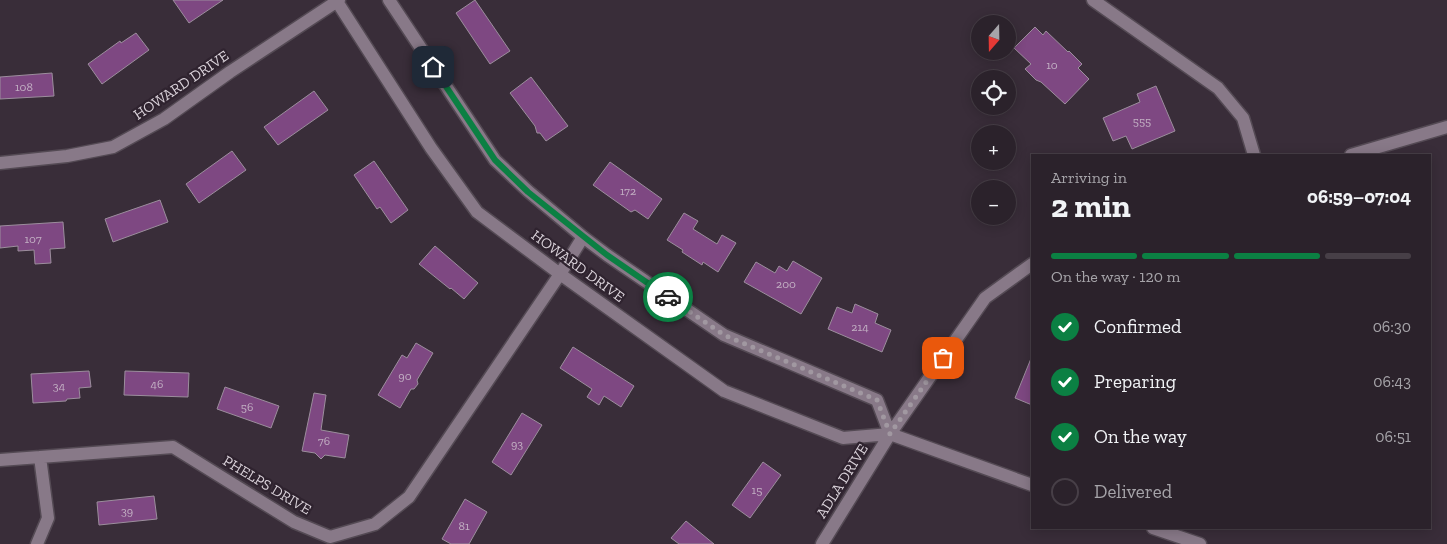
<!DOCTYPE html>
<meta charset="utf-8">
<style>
:root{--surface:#2b222b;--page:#332a33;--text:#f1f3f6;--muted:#a6a4a9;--line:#473f47;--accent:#0b8043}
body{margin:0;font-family:"Zilla Slab",serif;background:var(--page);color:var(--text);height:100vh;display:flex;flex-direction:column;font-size:19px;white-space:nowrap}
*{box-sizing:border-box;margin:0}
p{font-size:16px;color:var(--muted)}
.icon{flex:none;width:28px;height:28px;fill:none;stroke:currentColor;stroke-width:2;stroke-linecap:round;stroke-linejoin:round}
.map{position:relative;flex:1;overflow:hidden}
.sheet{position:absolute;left:1031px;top:154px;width:400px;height:375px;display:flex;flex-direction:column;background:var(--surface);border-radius:0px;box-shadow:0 2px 12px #0003,0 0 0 1px var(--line)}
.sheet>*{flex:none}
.needle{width:32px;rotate:200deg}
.controls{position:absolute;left:971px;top:15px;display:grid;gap:10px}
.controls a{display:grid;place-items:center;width:45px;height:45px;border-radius:50%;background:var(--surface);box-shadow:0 2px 12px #0003,0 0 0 1px var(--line);font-size:25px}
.pin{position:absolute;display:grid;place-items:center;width:42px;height:42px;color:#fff;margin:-21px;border-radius:10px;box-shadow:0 2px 8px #0006}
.courier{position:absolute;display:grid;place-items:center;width:50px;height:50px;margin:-25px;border:4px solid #0b8043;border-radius:50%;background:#fff;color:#222;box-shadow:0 1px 6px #0007}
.head em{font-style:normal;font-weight:800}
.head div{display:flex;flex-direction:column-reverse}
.head{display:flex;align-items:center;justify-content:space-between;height:85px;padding:0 20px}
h1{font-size:32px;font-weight:800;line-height:38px}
.bar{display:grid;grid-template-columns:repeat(4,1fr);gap:8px 5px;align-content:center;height:60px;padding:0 20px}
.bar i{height:6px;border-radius:4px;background:var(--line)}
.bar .on{background:var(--accent)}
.bar p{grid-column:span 4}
ol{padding:0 20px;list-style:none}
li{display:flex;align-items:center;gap:15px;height:55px}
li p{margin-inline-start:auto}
li .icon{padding:5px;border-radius:50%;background:var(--accent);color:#fff;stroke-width:4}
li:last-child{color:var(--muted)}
li i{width:28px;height:28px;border:2px solid var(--line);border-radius:50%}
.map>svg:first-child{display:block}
.building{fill:#7e4882;stroke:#9c8e9d}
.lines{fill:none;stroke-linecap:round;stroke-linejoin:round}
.minor-casing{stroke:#544a54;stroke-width:15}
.minor{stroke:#887988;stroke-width:12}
.done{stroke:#a198a1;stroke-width:5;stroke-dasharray:0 9}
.route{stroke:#0b8043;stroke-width:6}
.labels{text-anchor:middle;stroke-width:4.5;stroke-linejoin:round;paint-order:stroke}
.number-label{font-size:12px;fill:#c2afc3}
.street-label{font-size:15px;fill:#d9d1d9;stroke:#2f232f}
</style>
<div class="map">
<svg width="1447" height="544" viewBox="0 0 1447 544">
<rect width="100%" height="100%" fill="#392d39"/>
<path class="building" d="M173,0H223L189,23Z
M475,0L510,51L490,64L456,13Z
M1035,27L1043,35L1046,31L1068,52L1069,51L1082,64L1078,68L1089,79L1065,104L1041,82L1036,80L1025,69L1031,64L1014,48Z
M136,33L149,50L102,84L88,64L120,41L121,43Z
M52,73L54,96L0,99V77Z
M531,77L568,126L546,141L540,133H537L535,126L510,93Z
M1156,86L1175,131L1132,149L1126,136L1113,141L1103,118L1140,102L1137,94Z
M314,91L328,110L278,145L264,127Z
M232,151L246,170L199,203L186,184Z
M374,161L408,210L391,223L380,207L377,209L354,175Z
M610,162L662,199L648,219L635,210L631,212L593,185Z
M160,200L168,222L113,242L105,219Z
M684,213L698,221L693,229L717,244L722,235L736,243L718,272L703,262L702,265L682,252L683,250L667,240Z
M63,222L65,248L50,249L51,263L35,264L34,250L18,251V246L0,248V226Z
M435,246L478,283L464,299L451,288L450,289L419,264Z
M793,261L822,278L801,314L744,282L756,262L775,273L779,266L787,271Z
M855,304L878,314L875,323L891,330L882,352L828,329L837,307L852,313Z
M416,343L433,353L417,380L418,384L414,389H411L400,408L378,395L402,355L407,358Z
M573,347L634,386L621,407L604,396L599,405L587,397L592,389L560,368Z
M1032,356V405L1015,398Z
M89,371L91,387L79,388L80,398L67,399L66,401L33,403L31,374Z
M125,371L189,373L188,397L124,395Z
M225,387L279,406L271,428L217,409Z
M314,393L326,395L321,430L349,435L345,458L325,455L321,459L315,453L302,451Z
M522,413L542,425L511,475L492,462Z
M763,462L781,475L750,518L732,505Z
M154,496L157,519L99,525L97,502Z
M465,499L487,512L469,544H451L442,539Z
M686,521L714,544H679L671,538Z"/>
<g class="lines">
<defs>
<path id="minor" d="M336,0L431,148L477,212L560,274L724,391L843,438L890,434L1032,485
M389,0L495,160L528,191L583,237L607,255L724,335L877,400L890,434
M1093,0L1218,88L1243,118L1254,155
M1351,155L1447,127
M0,163L67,156L113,147L164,119L230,72L339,0
M0,460L173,447L294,522L330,537L375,524L409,497L560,274L583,237
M1153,528L1200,544
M37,544L48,518L40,457
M822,544L890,434L985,298L1032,264"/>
</defs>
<use href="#minor" class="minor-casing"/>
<use href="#minor" class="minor"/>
</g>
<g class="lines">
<path class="done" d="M668,297L724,335L877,400L890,434L943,358"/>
<path class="route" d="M433,67L495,160L528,192L583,236L607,255L668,297"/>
</g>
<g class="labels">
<g class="number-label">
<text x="1052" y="69">10</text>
<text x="24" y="91">108</text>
<text x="1142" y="125">555</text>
<text x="628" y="195">172</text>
<text x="33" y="243">107</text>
<text x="786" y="288">200</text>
<text x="860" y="331">214</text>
<text x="405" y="380">90</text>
<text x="157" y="388">46</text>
<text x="59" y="390">34</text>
<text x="247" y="411">56</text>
<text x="324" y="445">76</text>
<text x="517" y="448">93</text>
<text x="757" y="494">15</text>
<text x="127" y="515">39</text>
<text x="464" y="530">81</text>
</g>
<g class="street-label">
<text transform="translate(181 85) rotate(-34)" y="5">HOWARD DRIVE</text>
<text transform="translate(578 266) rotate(36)" y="5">HOWARD DRIVE</text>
<text transform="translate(842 481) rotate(-58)" y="5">ADLA DRIVE</text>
<text transform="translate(267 485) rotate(31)" y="5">PHELPS DRIVE</text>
</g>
</g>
</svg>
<div class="controls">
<a><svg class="needle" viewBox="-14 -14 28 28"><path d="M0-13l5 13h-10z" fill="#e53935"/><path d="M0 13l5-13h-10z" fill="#a6a4a9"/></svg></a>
<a><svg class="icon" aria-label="locate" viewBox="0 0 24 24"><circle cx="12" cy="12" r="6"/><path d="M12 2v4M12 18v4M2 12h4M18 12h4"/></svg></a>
<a>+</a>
<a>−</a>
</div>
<div class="pin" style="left:943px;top:358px;background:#ea580c"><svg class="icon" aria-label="bag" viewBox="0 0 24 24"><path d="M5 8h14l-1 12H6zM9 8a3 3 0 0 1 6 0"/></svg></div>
<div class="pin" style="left:433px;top:67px;background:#1f2937"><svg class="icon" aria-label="home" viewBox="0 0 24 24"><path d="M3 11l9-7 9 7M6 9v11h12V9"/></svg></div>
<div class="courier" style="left:668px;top:297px"><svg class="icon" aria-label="car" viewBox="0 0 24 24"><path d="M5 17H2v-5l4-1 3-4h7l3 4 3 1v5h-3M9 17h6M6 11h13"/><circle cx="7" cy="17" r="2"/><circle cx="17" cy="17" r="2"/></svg></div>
<section class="sheet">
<div class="head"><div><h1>2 min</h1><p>Arriving in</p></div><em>06:59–07:04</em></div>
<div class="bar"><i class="on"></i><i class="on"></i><i class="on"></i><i></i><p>On the way · 120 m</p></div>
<ol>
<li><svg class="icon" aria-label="check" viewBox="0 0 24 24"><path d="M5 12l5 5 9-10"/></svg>Confirmed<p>06:30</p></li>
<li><svg class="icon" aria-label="check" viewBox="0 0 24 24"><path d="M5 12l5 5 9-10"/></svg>Preparing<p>06:43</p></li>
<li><svg class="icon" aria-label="check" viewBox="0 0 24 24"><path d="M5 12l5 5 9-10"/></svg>On the way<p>06:51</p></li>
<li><i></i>Delivered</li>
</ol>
</section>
</div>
